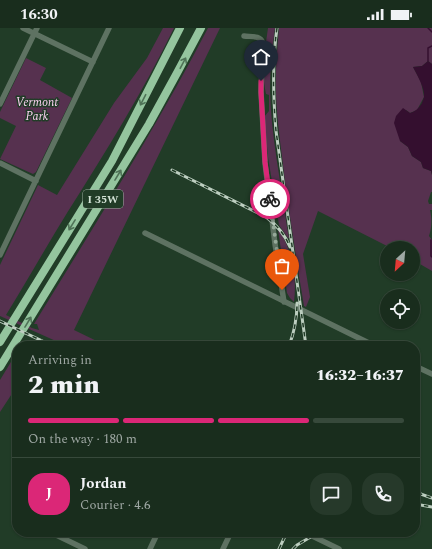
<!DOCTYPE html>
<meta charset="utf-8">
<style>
:root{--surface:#192d1d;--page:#26392a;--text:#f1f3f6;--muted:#9fa8a4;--line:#37493b;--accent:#db2777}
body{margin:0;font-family:Spectral,serif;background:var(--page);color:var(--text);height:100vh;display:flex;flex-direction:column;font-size:15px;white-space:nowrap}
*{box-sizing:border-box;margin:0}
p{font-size:13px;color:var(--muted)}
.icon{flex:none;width:22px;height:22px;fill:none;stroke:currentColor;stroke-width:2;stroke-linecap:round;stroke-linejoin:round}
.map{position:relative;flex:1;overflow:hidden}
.drawer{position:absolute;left:12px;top:313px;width:408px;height:196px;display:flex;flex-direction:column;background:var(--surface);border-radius:16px;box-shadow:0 1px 3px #0004,0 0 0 1px var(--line)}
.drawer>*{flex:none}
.needle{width:26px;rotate:206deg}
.controls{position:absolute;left:380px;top:213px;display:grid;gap:8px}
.controls a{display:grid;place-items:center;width:40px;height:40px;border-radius:50%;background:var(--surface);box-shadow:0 1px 3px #0004,0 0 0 1px var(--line);font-size:20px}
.pin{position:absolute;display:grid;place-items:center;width:34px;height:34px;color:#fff;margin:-41px -17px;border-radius:50% 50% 50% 0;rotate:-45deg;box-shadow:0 0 4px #0007}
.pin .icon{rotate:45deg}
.courier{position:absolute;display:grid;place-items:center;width:40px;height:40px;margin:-20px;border:3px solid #db2777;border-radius:50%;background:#fff;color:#222;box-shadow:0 1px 5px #0007}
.summary em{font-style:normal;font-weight:800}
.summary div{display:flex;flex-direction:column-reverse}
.summary{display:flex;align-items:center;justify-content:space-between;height:68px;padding:0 16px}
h1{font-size:26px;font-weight:800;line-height:30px}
.bar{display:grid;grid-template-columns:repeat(4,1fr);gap:6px 4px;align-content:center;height:48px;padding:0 16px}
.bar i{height:5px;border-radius:3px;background:var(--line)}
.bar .current{background:var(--accent)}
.bar p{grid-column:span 4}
.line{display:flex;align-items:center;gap:10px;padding:0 16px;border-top:1px solid var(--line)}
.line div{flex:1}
.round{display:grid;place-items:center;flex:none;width:42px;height:42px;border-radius:16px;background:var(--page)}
.status{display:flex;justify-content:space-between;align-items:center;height:28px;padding:0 20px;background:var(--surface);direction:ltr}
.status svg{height:11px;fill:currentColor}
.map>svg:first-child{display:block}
.green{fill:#56314f}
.water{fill:#340f2f}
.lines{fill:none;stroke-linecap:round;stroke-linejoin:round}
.stream{stroke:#340f2f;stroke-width:1.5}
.minor{stroke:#5e7262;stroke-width:5.5}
.highway{stroke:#94c59e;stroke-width:8}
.rail-casing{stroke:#bdcec0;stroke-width:3}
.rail{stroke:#213c27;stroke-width:1.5;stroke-dasharray:4.5;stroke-linecap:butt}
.oneway{stroke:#4f7357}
.done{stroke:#95a999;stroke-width:4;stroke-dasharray:0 7.2}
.route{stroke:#db2777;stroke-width:5}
.labels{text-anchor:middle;stroke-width:3;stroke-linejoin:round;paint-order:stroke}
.shield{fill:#213c27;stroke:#9eb1a2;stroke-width:1}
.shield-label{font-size:11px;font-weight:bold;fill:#d3e3d6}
.park-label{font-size:12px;font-style:italic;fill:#fbd1f1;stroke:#213c27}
</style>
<div class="status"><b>16:30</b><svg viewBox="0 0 49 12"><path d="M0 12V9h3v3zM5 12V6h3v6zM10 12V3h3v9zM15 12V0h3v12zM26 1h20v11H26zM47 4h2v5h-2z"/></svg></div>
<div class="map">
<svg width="432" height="521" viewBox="0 0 432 521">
<rect width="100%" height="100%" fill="#213c27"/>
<path class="green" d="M163,0H174C143,64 105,125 67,185C46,219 27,253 6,287L32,300L39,302L37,296H34C94,198 155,102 208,0H220L74,302L107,318H67L0,288V237L38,157L57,167L114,75L147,30Z
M268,0H275C272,21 270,41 270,62C271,108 281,154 287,199L289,210H288L279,197L268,129L264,89L269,83V67L266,66C261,44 265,22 268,0Z
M279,0H432V36L428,33L422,38L413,39L421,54L424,69L417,82L410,85L406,82L400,113L408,119L412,128L421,134L423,140L431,143L432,147V164H431L428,173L429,176H432V182H430C432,191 432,199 429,208L432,212V243L413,232V220H391L318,183L303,226L310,269L306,279L304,278C297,237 291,196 285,154C282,125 277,96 276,67C275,44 277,22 279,0Z
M26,30L46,40L40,52L72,70L36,144L33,146L0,131L16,98L0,90V84Z
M278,201C293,222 297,249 294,274L290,270L287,265Z
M17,324V358L0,384V352Z"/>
<path class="water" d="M428,33L432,36V147L431,143L423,140L421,134L412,128L408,119L400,113L394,95L396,88L403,80L410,85C416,83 418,81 422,75C422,74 424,70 424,69C425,60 417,47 413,39L422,38Z"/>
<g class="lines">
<path class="stream" d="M428,0L432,4
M428,33V20L432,18
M431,212V228L432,229"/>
<path class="minor" d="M23,0L93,34
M244,8C251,9 260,7 263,15L261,64L265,135L275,216L284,274
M0,76L37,0
M0,135L36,153
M145,205L375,318
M0,227L109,0
M415,338L432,346
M50,504L85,521
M304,504L339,521
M150,521L158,504
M223,521L231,504"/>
<path class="highway" d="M0,314L112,133L180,0
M0,339L149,96L177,45L201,0"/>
<defs>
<path id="rail" d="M277,0C272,34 273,68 276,103L306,318
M172,142L266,189C277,197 285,207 290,219
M0,293L53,318
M289,318C294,305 297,290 297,275
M418,465L432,470
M415,476L432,479
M279,521L287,504
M293,521L297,517L319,504"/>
</defs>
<use href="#rail" class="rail-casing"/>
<use href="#rail" class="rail"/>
</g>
<defs><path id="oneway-shaft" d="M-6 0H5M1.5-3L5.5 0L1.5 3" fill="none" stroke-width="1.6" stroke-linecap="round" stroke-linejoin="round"/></defs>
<g class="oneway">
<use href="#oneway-shaft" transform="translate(183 35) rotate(-62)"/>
<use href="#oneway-shaft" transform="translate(143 72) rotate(117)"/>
<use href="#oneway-shaft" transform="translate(118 147) rotate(-59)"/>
<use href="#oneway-shaft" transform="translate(72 197) rotate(122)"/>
<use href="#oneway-shaft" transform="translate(28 294) rotate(-59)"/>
</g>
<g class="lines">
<path class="done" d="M270,171L282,262"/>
<path class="route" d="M261,53V64L265,134L270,171"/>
</g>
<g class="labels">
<rect class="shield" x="83" y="162" width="40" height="18" rx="3"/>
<g class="shield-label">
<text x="103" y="175">I 35W</text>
</g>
<g class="park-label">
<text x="37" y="78">Vermont<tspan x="37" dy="14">Park</tspan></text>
</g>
</g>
</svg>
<div class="controls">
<a><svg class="needle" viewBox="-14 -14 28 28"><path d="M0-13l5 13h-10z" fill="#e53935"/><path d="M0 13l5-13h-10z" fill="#9fa8a4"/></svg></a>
<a><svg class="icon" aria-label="locate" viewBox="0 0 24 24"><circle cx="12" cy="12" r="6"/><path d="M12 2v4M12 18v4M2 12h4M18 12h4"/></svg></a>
</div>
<div class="pin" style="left:282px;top:262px;background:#ea580c"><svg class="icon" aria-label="bag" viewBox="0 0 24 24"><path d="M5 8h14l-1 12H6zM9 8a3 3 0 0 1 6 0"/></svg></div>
<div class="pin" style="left:261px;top:53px;background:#1f2937"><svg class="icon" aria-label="home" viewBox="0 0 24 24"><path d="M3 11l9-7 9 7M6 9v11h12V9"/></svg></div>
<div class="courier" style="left:270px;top:171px"><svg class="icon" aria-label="bike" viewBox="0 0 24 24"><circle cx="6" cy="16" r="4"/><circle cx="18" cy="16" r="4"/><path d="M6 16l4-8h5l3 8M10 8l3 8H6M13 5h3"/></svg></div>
<section class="drawer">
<div class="summary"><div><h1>2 min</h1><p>Arriving in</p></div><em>16:32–16:37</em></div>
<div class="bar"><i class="current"></i><i class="current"></i><i class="current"></i><i></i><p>On the way · 180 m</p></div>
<div class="line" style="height:72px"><b class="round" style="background:var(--accent);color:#fff">J</b><div><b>Jordan</b><p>Courier · 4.6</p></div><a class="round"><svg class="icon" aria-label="chat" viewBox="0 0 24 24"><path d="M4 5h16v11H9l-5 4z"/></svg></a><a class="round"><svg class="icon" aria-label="phone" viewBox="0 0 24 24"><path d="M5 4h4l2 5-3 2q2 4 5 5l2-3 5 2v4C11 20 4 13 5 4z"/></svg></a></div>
</section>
</div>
